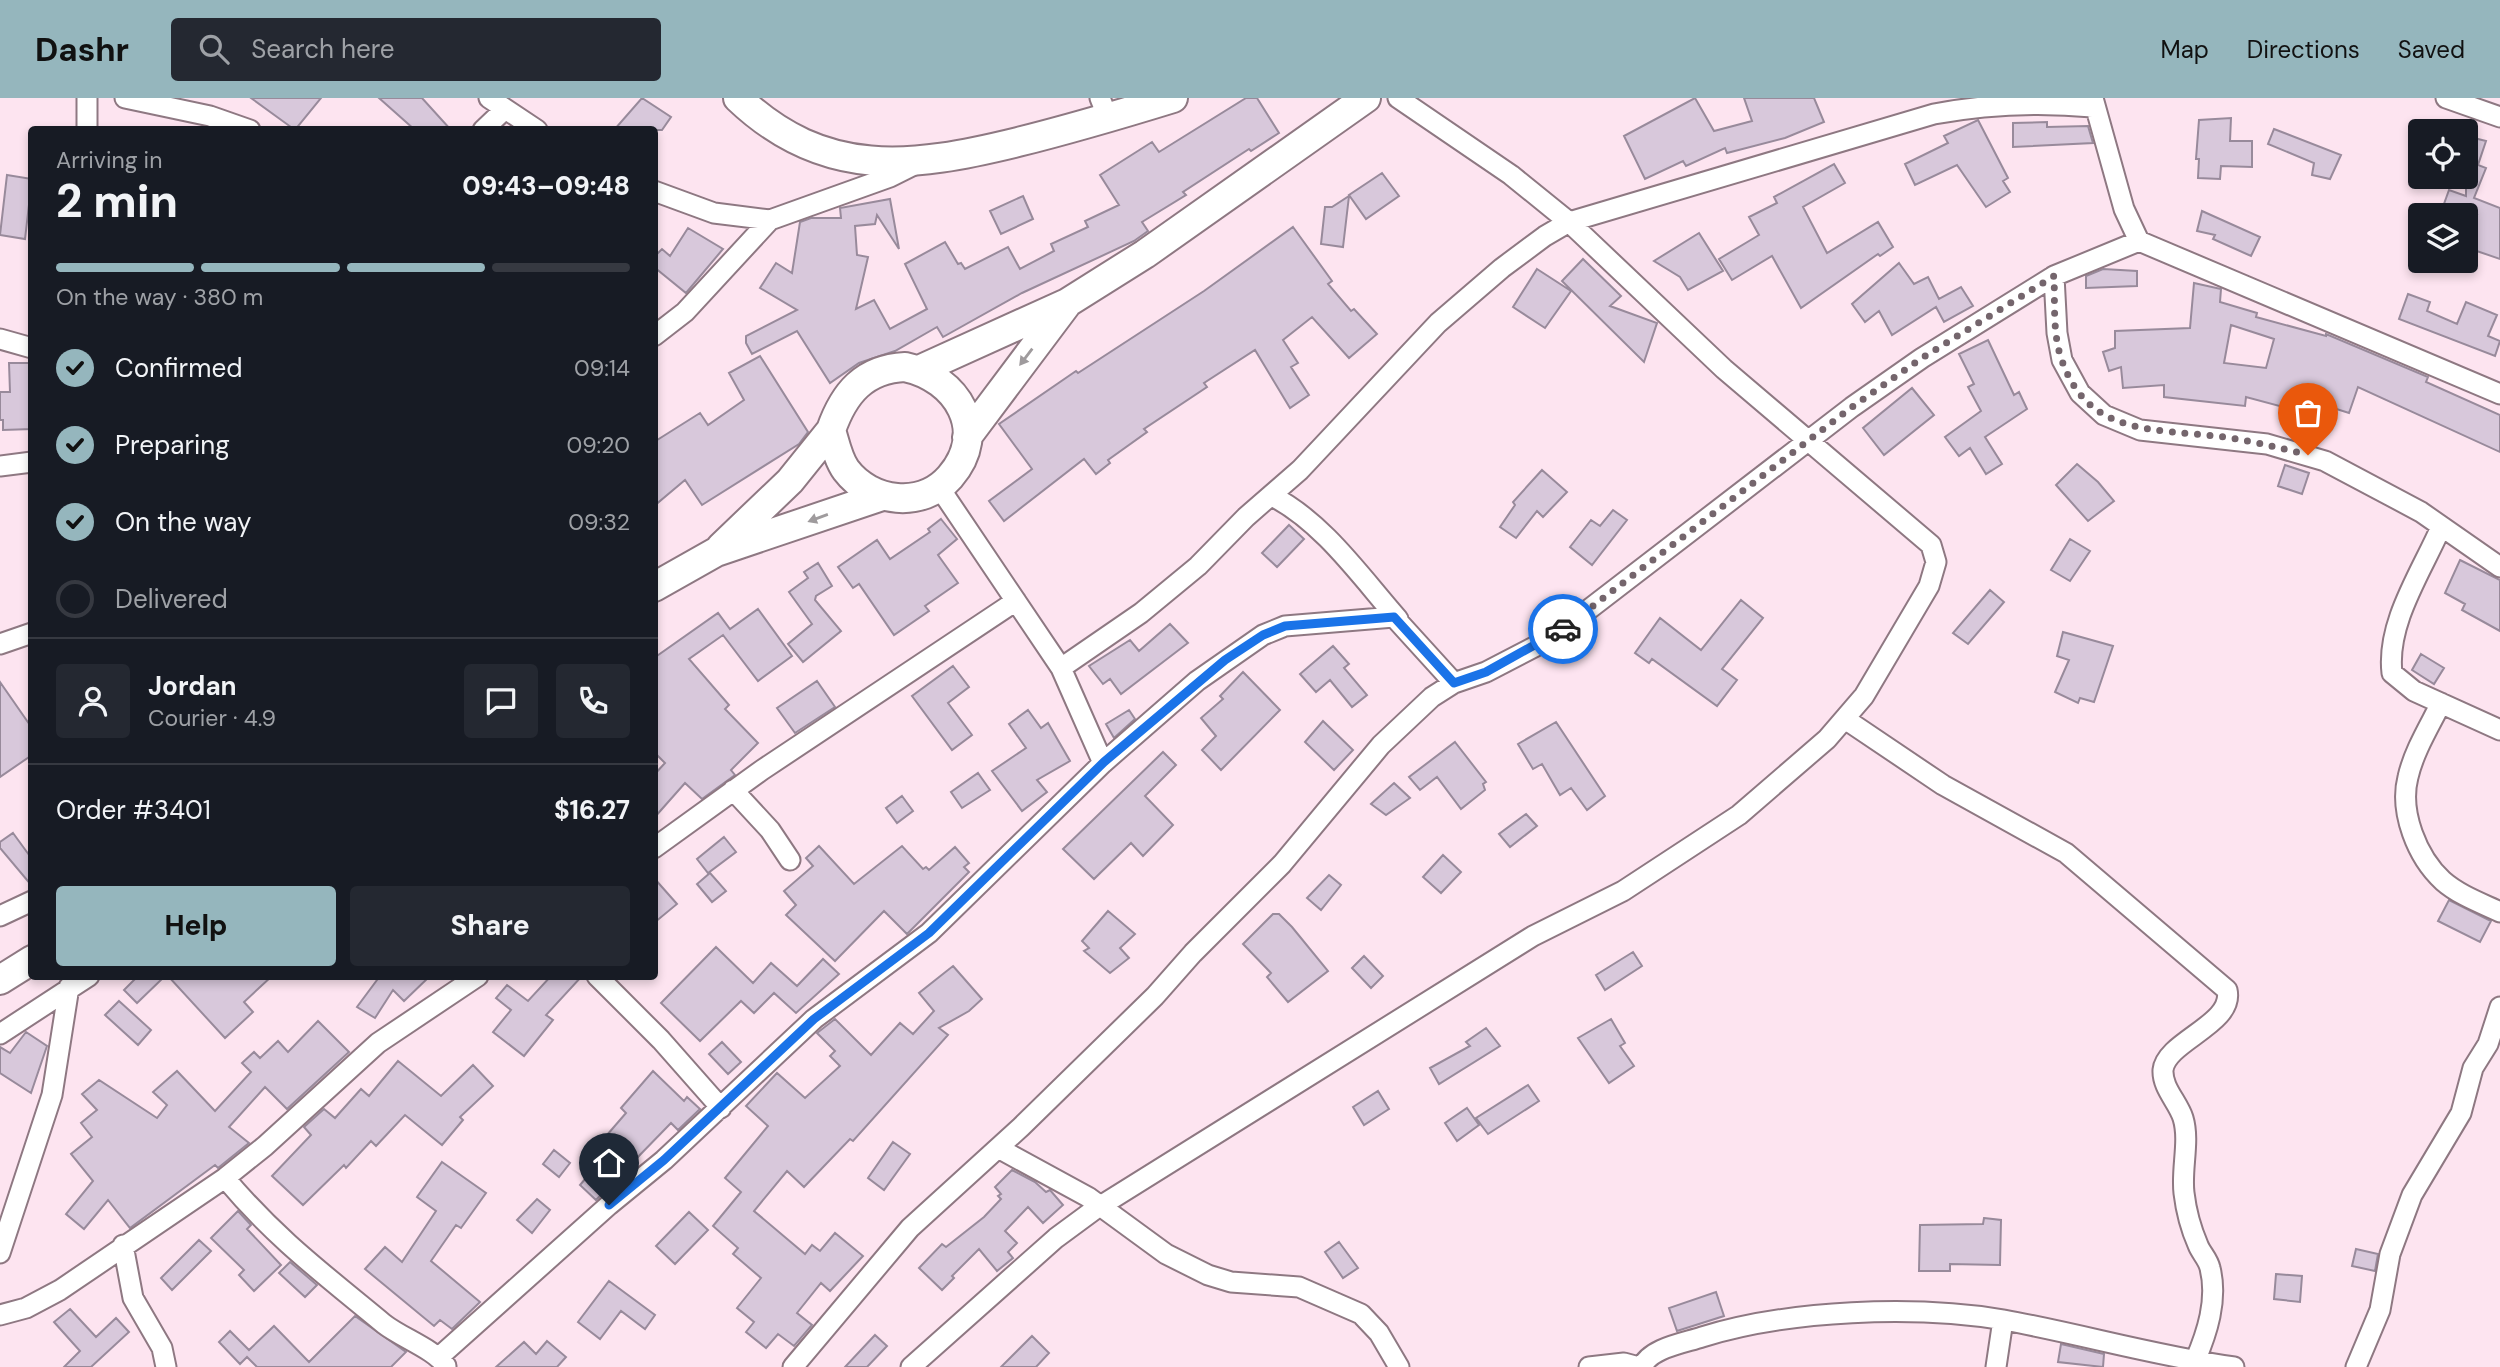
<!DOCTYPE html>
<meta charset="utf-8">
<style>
:root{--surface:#171b24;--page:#242831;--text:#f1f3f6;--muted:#9ea1a6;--line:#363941;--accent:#95b6bd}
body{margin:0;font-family:"DM Sans",sans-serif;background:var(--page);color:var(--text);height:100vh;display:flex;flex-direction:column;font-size:26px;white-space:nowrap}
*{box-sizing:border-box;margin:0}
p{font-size:23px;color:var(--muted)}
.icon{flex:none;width:38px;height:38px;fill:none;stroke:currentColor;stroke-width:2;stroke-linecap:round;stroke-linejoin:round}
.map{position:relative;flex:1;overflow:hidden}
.sheet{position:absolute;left:28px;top:28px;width:630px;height:854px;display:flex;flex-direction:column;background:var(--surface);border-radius:7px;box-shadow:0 4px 10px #0003}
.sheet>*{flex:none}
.tools{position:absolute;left:2408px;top:21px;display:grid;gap:14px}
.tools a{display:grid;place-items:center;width:70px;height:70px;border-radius:7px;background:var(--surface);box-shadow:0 4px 10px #0003;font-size:35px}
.pin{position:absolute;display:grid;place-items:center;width:60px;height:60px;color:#fff;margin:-72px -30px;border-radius:50% 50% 50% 0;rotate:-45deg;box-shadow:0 0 7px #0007}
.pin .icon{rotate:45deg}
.courier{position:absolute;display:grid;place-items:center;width:70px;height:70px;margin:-35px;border:5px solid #1a73e8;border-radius:50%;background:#fff;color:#222;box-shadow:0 2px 9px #0007}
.head em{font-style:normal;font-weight:800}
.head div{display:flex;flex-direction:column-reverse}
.head{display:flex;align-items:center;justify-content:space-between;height:119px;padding:0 28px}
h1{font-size:46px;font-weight:800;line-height:52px}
.bar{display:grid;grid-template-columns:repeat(4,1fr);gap:10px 7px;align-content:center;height:84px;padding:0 28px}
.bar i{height:9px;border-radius:5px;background:var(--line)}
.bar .on{background:var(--accent)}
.bar p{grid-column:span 4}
.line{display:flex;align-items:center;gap:18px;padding:0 28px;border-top:2px solid var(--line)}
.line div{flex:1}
.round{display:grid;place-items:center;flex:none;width:74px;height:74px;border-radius:7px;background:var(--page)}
ol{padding:0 28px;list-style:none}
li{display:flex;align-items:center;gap:21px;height:77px}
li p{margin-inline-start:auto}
li .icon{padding:7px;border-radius:50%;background:var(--accent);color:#111;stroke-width:4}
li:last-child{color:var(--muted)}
li i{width:38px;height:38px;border:4px solid var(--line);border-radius:50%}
.action{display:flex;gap:14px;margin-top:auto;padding:14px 28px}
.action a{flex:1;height:80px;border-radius:7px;background:var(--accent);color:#111;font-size:28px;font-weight:800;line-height:80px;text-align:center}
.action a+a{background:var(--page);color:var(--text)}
header{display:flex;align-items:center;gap:42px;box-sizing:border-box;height:98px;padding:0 35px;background:var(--accent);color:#111}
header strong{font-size:33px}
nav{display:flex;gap:38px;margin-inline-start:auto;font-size:24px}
.search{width:490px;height:63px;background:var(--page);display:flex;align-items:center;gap:18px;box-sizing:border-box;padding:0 24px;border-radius:7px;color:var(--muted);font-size:26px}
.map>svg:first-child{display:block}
.building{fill:#d8c8db;stroke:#988a9b;stroke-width:2;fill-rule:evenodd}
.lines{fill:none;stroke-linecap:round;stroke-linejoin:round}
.street-casing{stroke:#8e7882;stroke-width:23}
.secondary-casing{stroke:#8e7882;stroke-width:32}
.street{stroke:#fff;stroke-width:19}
.secondary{stroke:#fff;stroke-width:28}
.oneway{fill:#9f9b9d}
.done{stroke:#74656c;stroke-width:7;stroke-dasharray:0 12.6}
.route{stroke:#1a73e8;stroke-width:9}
</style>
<header>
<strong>Dashr</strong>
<div class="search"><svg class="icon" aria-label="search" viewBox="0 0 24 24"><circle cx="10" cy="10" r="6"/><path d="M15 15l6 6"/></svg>Search here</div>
<nav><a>Map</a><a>Directions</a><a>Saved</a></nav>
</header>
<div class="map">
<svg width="2500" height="1269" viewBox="0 0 2500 1269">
<rect width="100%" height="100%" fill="#fde4f0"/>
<path class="building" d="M251,0H321L295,32Z
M379,0H422L451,32H415Z
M642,0L671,19L662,32H614Z
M1246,0H1257L1279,35L1251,53L1249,51L1183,94L1186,97L1142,124L1148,133L1134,143L1022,195L943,239L937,229L895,253L859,265L830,285L797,233L752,256L746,245V238L797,212L760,190L776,165L792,175L800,124L811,120H841L840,110L890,101L899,151L877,117L875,126L855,128L857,157L868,159L856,211L874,202L890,231L927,211L905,166L945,144L958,166L961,165L965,171L1008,149L1020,171L1054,153L1051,146L1088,129L1085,123L1119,107L1100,77L1152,44L1159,54Z
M1695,0L1714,33L1752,23L1744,0H1814L1824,24L1785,40L1727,55L1725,50L1686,68L1683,63L1645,81L1624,38Z
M2231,20L2230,43H2252V69L2221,68L2220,81L2198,80L2199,61H2196L2199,22Z
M1978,22L2008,80L2003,83L2010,94L1986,109L1957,67L1915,87L1905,66L1948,45L1944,38Z
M2047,24V29L2088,28L2093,45L2013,49V25Z
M2274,31L2341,57L2330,81L2312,77L2314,65L2268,46Z
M2466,38L2486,43L2478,67L2486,70L2474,100L2500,110V161L2468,150L2477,117H2440L2449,92L2466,98Z
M1834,66L1845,85L1803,109L1827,155L1878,124L1893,149L1880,158L1878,156L1801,210L1772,158L1732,182L1719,161L1759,137L1749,119L1777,105L1774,99Z
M1382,75L1399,98L1366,121L1349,97Z
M7,77L32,81L25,141L0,137Z
M1023,98L1033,121L1001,136L990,113Z
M1349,98L1343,149L1321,146L1325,109H1332Z
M2202,113L2260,139L2251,158L2213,141L2215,137L2197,133Z
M1293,129L1332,183L1328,186L1351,213L1354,211L1377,236L1349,260L1312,219L1283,242L1298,265L1291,269L1309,297L1290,310L1255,252L1204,285L1207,289L1144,331L1147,334L1108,362L1110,365L1096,376L1084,361L1004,423L989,403L1032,371L999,326L1076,273L1078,275L1204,193Z
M688,130L723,151L686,195L654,169V159L662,151L670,158Z
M1699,135L1723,173L1688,192L1680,179L1654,163Z
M1583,161L1621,198L1610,208L1657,225L1644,264L1562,183Z
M1899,165L1914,186L1928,179L1939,201L1961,189L1973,208L1944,224L1936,209L1892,237L1879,213L1865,224L1852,206Z
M1537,171L1571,193L1545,230L1513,209Z
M2103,171L2137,173V188L2086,190V178Z
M2194,185L2221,191L2220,204L2257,215L2256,219L2326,238V236L2428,279L2426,284L2500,317V354L2358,289L2349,315L2302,300L2298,313L2246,299L2245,308L2164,299V287L2123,290L2121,269L2109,273L2103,254L2115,250V233L2190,230ZM2231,227L2274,241L2266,270L2224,265Z
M2408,196L2430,204L2427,213L2457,226L2466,204L2497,217L2488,238L2500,243L2495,258L2399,221Z
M1988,242L2014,297L2019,294L2027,311L1985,339L2002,366L1986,376L1970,350L1959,358L1945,339L1981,313L1968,289L1974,286L1959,256Z
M760,258L808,334L799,346L702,407L685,382L654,408V344L700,315L708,327L744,302L729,275Z
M9,265H30L32,331L3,332V322H0V294H10Z
M1912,290L1934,317L1884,357L1863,330Z
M2077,366L2098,384L2114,403L2088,423L2056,387Z
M2285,367L2309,375L2302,396L2278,388Z
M1542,372L1567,394L1543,419L1537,413L1516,440L1500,429L1515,407L1513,404Z
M1613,412L1627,422L1592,467L1570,449L1591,422L1600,428Z
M941,421L957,441L938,457L958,485L925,508L929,513L894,537L859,486L853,490L838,469L877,442L890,461L930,434L928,431Z
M1289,427L1304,441L1277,469L1262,455Z
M2070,441L2090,453L2070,483L2051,472Z
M2460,462L2500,482V533L2462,512L2465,506L2445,495Z
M818,465L832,488L816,498L815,502L841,533L803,564L788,546L812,526L789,494L808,480L804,474Z
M1990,492L2004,504L1968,546L1953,535Z
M1741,502L1763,520L1722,571L1737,582L1717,608L1652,561L1649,565L1635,555L1660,520L1701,552Z
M758,511L792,558L758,583L723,537L689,561L729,607L725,611L758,645L731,672L735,677L702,701L685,685L654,720V677L665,665L654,654V560L718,515L730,531Z
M1170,526L1188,545L1121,596L1110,581L1103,586L1089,568L1130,542L1139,553Z
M2063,534L2113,548L2094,604L2080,600L2078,605L2055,594L2069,562L2057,558Z
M1333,548L1349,566L1344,570L1367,597L1352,609L1330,582L1316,594L1300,576Z
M2421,556L2444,570L2434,586L2412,572Z
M953,568L969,589L948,605L972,637L952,652L912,598Z
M1243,574L1280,612L1221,672L1202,652L1216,638L1201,620L1223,601L1220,598Z
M817,583L835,609L795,635L777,610Z
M0,584L32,630V657L0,679Z
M1028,612L1041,630L1048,625L1070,663L1037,682L1047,694L1022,713L992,673L1026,650L1009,626Z
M1129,612L1135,621L1114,640L1106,626Z
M1323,623L1353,652L1334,672L1305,644Z
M1556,624L1605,698L1587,712L1571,690L1560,697L1542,666L1533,671L1518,646Z
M1455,644L1486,684L1483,686L1485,692L1461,711L1437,679L1420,692L1409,679Z
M1163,654L1176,667L1145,698L1173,727L1143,758L1131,745L1094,781L1063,751Z
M978,675L990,692L962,710L951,694Z
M1394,685L1410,700L1386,717L1371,706Z
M902,698L913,713L897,725L886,710Z
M1526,716L1537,728L1510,749L1499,736Z
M13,735L32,761V788L0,750V744Z
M724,739L736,754L708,775L697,761Z
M819,748L854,786L902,748L923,771L926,769L929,772L955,749L969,765L964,769L969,774L907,836L884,813L835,863L786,817L796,807L784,793L813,768L806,760Z
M1443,757L1461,774L1441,795L1423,779Z
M710,775L726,793L712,804L697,786Z
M1329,777L1341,787L1321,812L1307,800Z
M654,780L677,806L654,825Z
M2449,802L2491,823L2480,844L2438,823Z
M1108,813L1135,836L1120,850L1129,860L1110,875L1084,853L1089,850L1082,843Z
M1273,816H1279L1292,829L1328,873L1288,904L1267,879L1271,875L1243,846Z
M716,849L753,885L771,865L797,888L823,861L839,876L796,915L774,895L754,915L741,903L700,943L661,905Z
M1633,854L1642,868L1605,892L1596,877Z
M1364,858L1383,878L1371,890L1352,870Z
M953,868L982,901L969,913L939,930L948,937L853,1043L850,1041L804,1089L787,1073L754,1113L805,1156L812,1147L820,1153L835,1135L863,1158L830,1193L821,1185L797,1215L812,1227L794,1248L778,1236L766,1250L746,1234L754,1224L737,1210L761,1180L733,1156L738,1150L713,1128L741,1094L725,1080L768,1028L746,1008L777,975L805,1000L840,968L830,958L835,953L817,935L835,921L871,957L900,925L913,936L934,913L919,895Z
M138,878H165L137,905L124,892Z
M168,878H272L244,904L253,914L225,940Z
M380,878H430L404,903L393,892L375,920L357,909Z
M551,878H582L546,917L553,922L524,958L493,934L511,912L496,900L507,887L528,903Z
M119,903L151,932L138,947L105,917Z
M1611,921L1625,945L1620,948L1634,968L1609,985L1578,940Z
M318,923L349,954L287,1011L265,989L229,1029L249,1045L218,1070L215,1067L130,1130L108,1102L84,1131L66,1116L93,1083L71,1056L92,1039L81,1025L97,1012L82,996L99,982L157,1020L167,1007L153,994L177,973L215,1013L251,974L242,965L254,954L260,960L278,943L288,954Z
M1486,930L1500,948L1439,986L1430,970L1470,948L1466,944Z
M26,934L47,948L31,995L0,975V949L10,955Z
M722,944L741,964L728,976L709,956Z
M398,963L441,998L473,967L493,988L460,1019L463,1022L442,1047L405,1017L376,1048L371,1043L346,1070L344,1067L303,1107L272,1078L311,1037L304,1029L324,1011L335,1020L361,991L369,998Z
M653,973L684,1003L687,999L700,1011L678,1032L671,1025L596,1102L580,1087L616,1045L607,1037L626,1015L621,1010Z
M1528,987L1539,1003L1488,1036L1476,1020Z
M1378,993L1389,1011L1364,1027L1353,1009Z
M1467,1010L1479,1027L1457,1043L1445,1025Z
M893,1044L910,1056L884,1092L868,1080Z
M554,1052L570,1065L559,1079L543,1066Z
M442,1064L486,1095L461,1130L456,1127L431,1163L480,1204L452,1231L440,1222L434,1228L365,1171L385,1149L402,1164L436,1113L417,1099Z
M1012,1072L1035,1084L1046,1094L1050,1092L1063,1107L1043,1125L1028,1109L1005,1133L1017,1145L1008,1154L1013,1160L997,1173L979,1151L952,1178L954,1180L942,1192L919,1170L942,1146L946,1149L984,1119L1001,1101L998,1098L1001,1096L995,1089Z
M537,1101L550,1112L532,1135L517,1122Z
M238,1113L251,1127L247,1131L281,1167L254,1193L239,1177L244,1172L211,1140Z
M689,1114L708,1132L675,1166L656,1148Z
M1984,1120L2001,1122L2000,1167L1950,1166V1173H1919L1920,1127L1983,1126Z
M199,1142L211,1153L172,1192L161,1180Z
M1339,1144L1358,1170L1343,1180L1325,1154Z
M2356,1151L2378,1156L2375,1173L2352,1168Z
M290,1164L317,1187L305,1199L279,1175Z
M2276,1176L2302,1178L2300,1204L2274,1201Z
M609,1183L655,1217L645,1231L621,1213L600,1241L578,1224Z
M1716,1194L1724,1218L1677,1233L1669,1210Z
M70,1211L96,1239L116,1220L129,1234L91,1269H64L80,1253L54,1224Z
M355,1218L406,1254L391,1269H257L247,1259L240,1266L219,1244L230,1233L249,1252L274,1228L309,1264Z
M875,1237L887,1248L867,1269H845Z
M1032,1238L1049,1255L1036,1269H1001Z
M547,1243L566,1259L557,1269H496L524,1244L536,1256Z
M2061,1246L2104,1256L2103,1269L2058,1264Z"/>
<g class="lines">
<defs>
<path id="street" d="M125,0L210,18L250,32
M489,0L537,32
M1100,0L1108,20
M2093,0L2124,111L2139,143L2500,296
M2446,0L2500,19
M87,32V0
M483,32L505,11
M654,93L714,115L770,122L890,79L918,65
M2139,143L2054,178L2057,235L2062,262L2080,295L2104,317L2140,332L2267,346L2325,363L2421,414L2500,469
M654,238L685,214L770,122
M0,241L32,250
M0,368L32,364
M939,389L1061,570L1103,665
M1272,398C1323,424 1361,479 1398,521
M2441,429C2422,473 2386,525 2392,575L2414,593L2500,632
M0,546L32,535
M1061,570L1141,515L1198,468L1246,419L1300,372L1438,225L1502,170L1545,138L1569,124L1934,16C1987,6 2039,4 2093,9
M2441,605C2429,629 2414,653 2408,679C2399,714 2417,759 2443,783C2459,797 2481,805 2500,814
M1845,621L1943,687L2066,755L2227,892C2235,926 2166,943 2163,972C2162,990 2178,1004 2183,1020C2190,1043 2181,1071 2184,1095C2186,1112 2191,1131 2198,1147C2201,1155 2208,1161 2210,1170C2218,1202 2207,1235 2195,1263
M733,692L770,732L790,762
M654,750L762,672L1016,503
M0,818L32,803
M597,878L661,942L721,1010
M0,936L89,878
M998,1050L1088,1099L1166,1156L1208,1177L1231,1184L1299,1189L1361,1216L1379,1235L1399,1269
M225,1080C275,1140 325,1177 384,1226C402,1240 434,1251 446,1268
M123,1147L133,1200L162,1250L166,1269
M0,1155L52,997L69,889
M0,1217L26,1210L60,1192L225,1080L265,1048L378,945L478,878
M439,1259L609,1107L664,1062L814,921L929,835L1103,665L1197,583L1263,537L1285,528L1394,519L1454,585
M793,1269L910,1130L1021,1029L1155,898L1193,855L1282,766L1381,647L1432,599L1454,585L1486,574L1540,546L1575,522L1852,309L1922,260L2054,178
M911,1269L1056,1140L1094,1112L1533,838L1623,793L1739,717L1827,641L1864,598L1929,488L1936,464L1931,447L1724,271L1569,124L1511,77L1398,0
M1589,1269L1624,1265L1639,1269
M1642,1269C1650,1250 1684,1245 1702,1239C1789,1212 1914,1207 2004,1222C2081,1236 2156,1258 2234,1269
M1996,1269L2003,1222
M2356,1269L2380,1212L2390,1156L2412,1097L2461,1015L2473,970L2488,946L2500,909"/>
<path id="secondary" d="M738,0C824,82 912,70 1018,44C1070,31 1121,16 1173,0
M905,269C957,280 990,333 950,379C922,411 871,405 846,372C838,361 835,345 831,332C844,295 864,271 905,269Z
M919,272L1067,205L1145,156L1366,0
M967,339L1066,207
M721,449L790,383L831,332
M654,489L716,454L882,398
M0,882L32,862"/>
</defs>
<use href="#street" class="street-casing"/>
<use href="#secondary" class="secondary-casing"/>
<use href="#street" class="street"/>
<use href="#secondary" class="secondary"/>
</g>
<defs><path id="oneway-solid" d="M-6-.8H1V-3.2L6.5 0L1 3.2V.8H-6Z" transform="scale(1.75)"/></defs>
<g class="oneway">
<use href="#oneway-solid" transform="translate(1026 259) rotate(127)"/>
<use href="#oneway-solid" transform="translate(818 420) rotate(160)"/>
</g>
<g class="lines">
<path class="done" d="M1563,531L1852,309L1922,260L2054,178C2055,202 2053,229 2059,253C2083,340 2154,330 2224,339C2253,343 2280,350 2308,357"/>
<path class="route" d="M609,1107L664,1062L814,921L929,835L1104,664L1225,562L1263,537L1285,528L1394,519L1454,585L1486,574L1563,531"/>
</g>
</svg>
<div class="tools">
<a><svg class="icon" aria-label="locate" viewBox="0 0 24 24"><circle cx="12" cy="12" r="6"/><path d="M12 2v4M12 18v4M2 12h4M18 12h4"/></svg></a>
<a><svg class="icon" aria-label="layers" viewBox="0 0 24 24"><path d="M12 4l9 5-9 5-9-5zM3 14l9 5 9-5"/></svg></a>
</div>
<div class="pin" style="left:2308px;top:357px;background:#ea580c"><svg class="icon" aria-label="bag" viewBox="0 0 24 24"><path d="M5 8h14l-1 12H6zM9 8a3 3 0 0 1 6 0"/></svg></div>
<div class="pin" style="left:609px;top:1107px;background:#1f2937"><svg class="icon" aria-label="home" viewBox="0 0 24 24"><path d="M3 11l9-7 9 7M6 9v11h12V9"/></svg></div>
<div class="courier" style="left:1563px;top:531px"><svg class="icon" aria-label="car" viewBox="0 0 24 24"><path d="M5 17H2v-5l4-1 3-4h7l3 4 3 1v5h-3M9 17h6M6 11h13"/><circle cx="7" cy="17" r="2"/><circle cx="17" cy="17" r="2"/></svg></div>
<section class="sheet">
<div class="head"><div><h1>2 min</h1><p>Arriving in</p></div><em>09:43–09:48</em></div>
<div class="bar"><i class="on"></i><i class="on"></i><i class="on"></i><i></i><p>On the way · 380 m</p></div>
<ol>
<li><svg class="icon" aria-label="check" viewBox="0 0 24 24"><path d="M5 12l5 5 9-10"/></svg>Confirmed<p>09:14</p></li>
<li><svg class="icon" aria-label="check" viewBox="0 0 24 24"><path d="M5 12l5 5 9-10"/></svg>Preparing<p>09:20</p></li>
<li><svg class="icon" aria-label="check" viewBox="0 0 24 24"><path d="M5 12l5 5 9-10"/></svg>On the way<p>09:32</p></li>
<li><i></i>Delivered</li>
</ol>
<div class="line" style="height:126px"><a class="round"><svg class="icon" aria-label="person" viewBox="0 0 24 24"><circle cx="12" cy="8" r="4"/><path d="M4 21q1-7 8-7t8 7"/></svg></a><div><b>Jordan</b><p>Courier · 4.9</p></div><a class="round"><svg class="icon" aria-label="chat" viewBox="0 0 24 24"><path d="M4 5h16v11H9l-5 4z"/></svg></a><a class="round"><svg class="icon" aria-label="phone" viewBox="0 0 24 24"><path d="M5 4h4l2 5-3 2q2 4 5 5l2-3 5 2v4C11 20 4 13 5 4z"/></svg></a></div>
<div class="line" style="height:91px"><div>Order #3401</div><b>$16.27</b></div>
<div class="action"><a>Help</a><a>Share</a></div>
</section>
</div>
